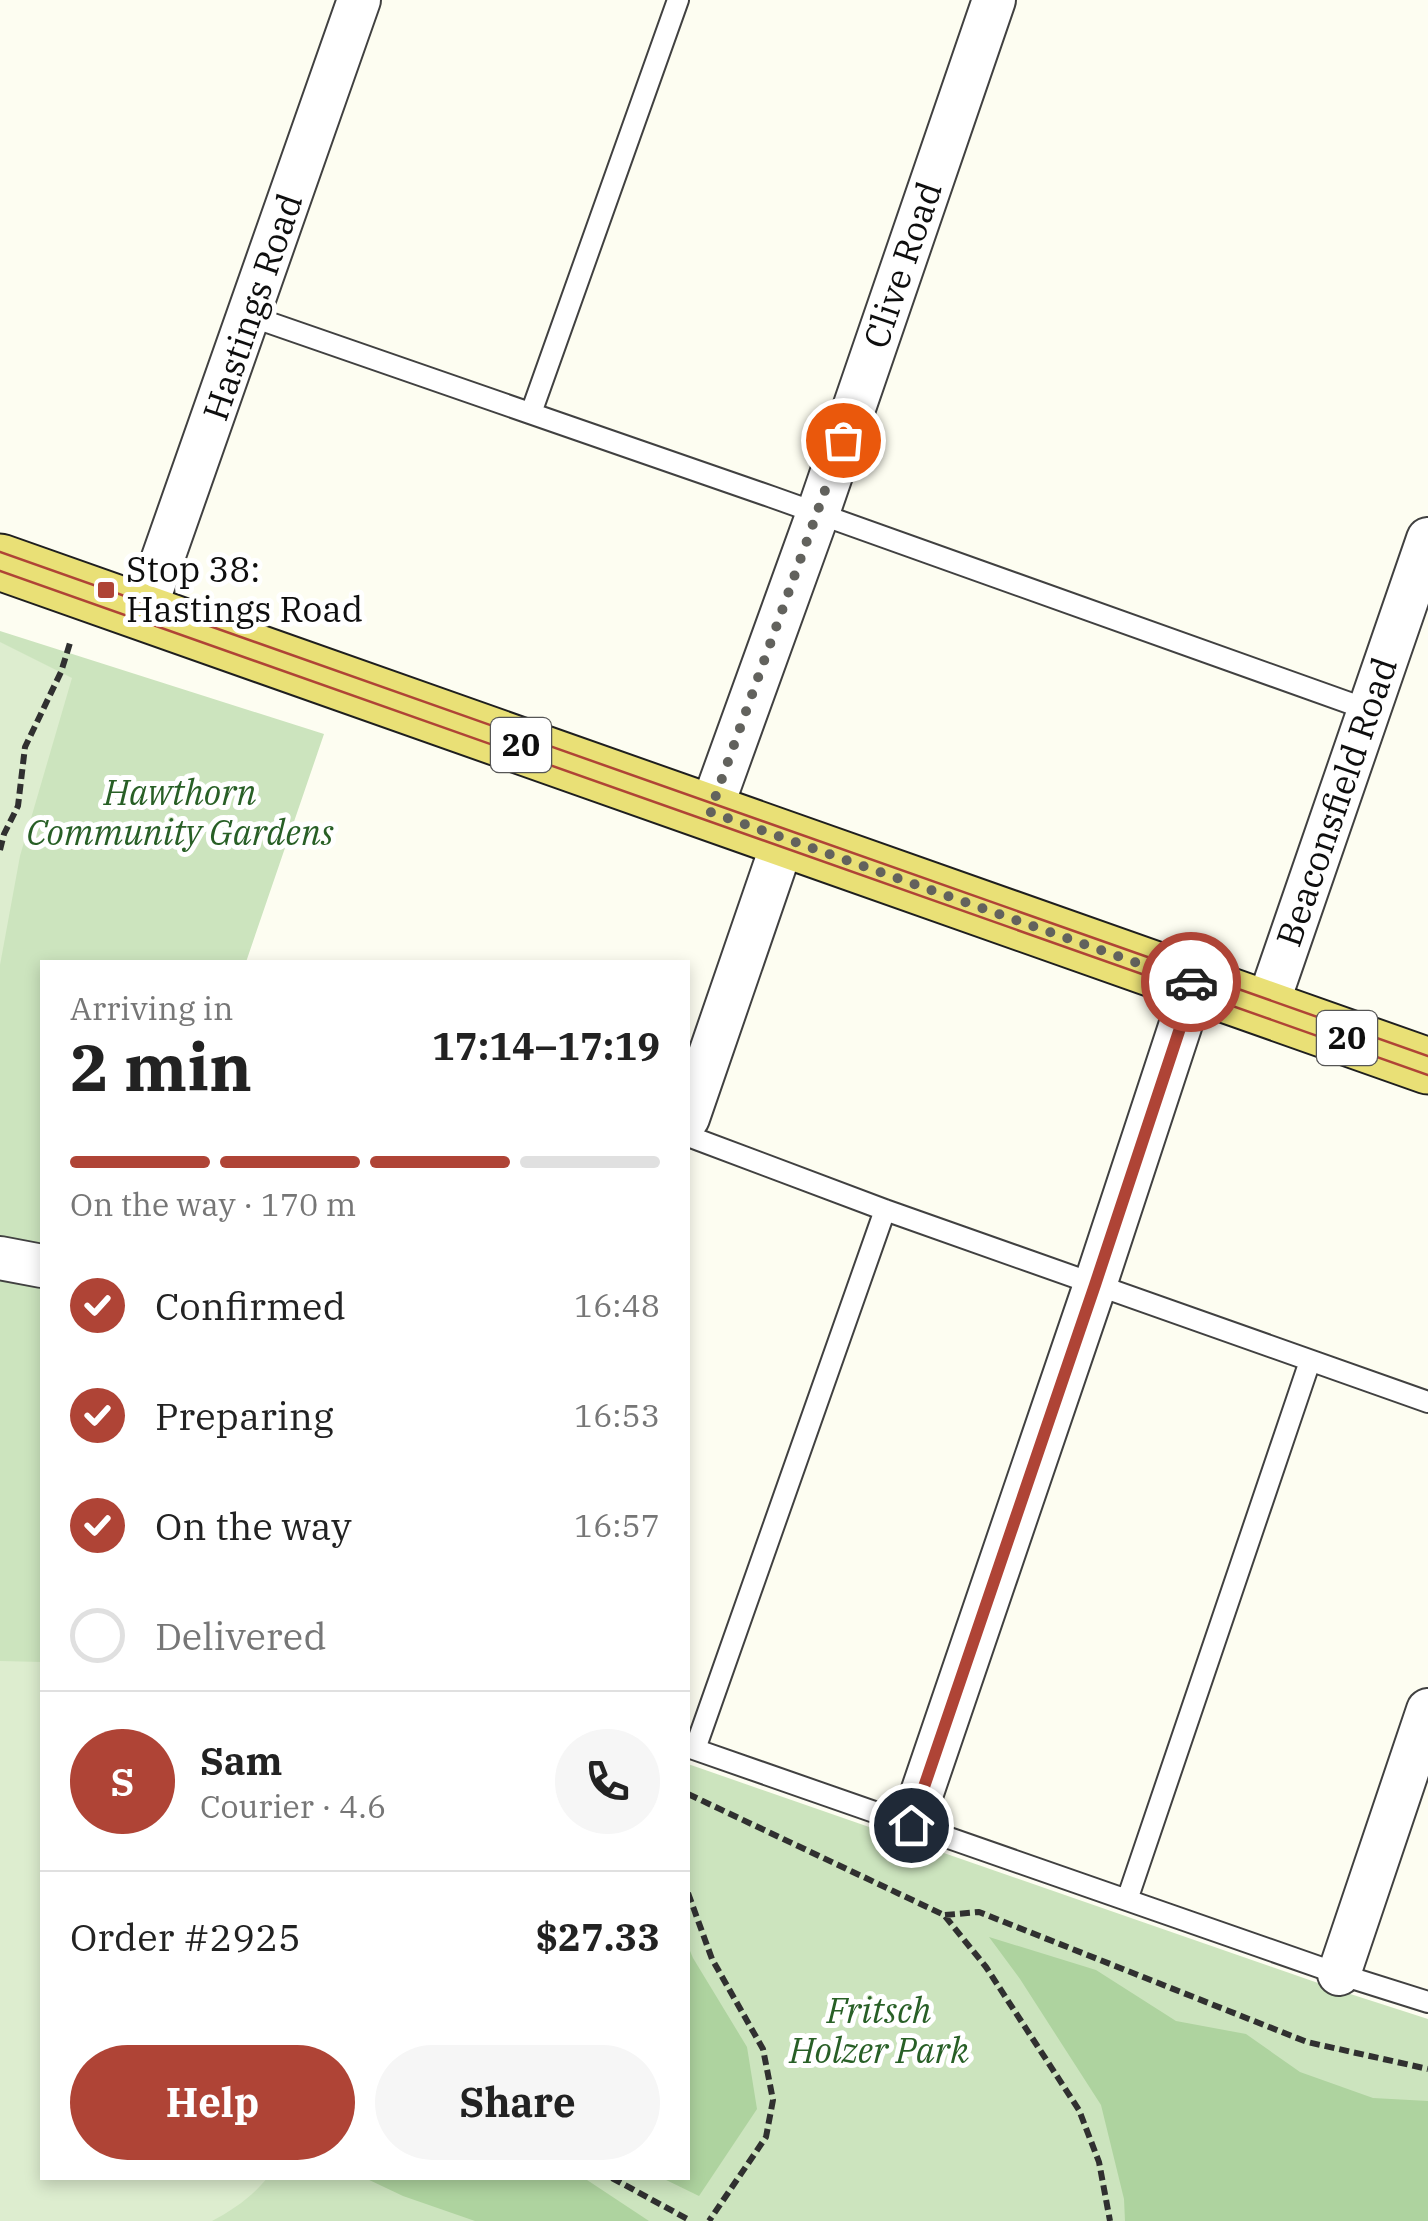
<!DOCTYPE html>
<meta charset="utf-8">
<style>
:root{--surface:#fff;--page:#f6f6f6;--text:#222;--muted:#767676;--line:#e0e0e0;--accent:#af4436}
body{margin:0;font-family:"IBM Plex Serif",serif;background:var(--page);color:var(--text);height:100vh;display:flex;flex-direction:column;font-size:38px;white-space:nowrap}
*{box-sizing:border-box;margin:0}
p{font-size:32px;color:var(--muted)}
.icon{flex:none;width:55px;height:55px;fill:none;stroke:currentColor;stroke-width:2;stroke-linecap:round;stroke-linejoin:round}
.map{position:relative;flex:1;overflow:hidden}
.panel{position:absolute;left:40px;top:960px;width:650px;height:1220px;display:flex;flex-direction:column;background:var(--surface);border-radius:0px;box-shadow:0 5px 15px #0003}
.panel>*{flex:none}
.pin{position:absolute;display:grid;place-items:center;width:85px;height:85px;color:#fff;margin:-42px;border:5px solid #fff;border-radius:50%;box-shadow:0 2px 10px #0007}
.courier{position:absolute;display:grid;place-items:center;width:100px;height:100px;margin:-50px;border:8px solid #af4436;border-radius:50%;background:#fff;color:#222;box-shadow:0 2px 12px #0007}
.head em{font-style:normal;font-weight:700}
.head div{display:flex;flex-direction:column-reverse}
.head{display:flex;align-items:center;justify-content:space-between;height:170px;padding:0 30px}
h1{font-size:65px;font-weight:700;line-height:75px}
.bar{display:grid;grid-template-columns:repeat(4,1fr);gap:15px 10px;align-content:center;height:120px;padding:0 30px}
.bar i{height:12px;border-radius:8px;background:var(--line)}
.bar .on{background:var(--accent)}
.bar p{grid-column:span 4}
.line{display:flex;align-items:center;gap:25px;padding:0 30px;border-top:2px solid var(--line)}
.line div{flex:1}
.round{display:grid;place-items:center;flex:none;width:105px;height:105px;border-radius:52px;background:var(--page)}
ol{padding:0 30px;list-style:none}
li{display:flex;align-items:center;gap:30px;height:110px}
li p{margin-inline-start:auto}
li .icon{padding:10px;border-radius:50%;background:var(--accent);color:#fff;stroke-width:4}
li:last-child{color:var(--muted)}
li i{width:55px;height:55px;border:5px solid var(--line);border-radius:50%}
.cta{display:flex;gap:20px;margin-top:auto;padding:20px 30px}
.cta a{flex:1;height:115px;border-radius:60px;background:var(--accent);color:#fff;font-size:40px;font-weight:700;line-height:115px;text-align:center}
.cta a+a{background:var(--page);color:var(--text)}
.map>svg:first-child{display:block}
.green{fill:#cce4be}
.forest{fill:#aed39f}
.pitch{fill:#ddedcf}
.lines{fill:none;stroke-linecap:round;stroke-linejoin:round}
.lane-casing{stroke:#414141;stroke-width:24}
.street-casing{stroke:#414141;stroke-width:46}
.primary-casing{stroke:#1f1f1f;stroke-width:59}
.path{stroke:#303030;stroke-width:6;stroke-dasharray:10 5;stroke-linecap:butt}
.lane{stroke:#fff;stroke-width:20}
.street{stroke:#fff;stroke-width:42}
.primary{stroke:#e9e076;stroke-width:55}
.tram{stroke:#af4436;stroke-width:2.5}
.done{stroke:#62625d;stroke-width:10;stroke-dasharray:0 18}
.route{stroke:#af4436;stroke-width:12}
.poi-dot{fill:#af4436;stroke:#fff;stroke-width:4}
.labels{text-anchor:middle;stroke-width:10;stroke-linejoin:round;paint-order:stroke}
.shield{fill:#fff;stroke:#565656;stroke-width:2.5}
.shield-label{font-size:32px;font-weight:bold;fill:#0e0e0e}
.street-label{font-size:35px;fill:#0e0e0e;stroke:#fff}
.poi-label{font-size:35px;fill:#0e0e0e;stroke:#fff;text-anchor:start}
.park-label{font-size:35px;font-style:italic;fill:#285f26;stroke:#fff}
</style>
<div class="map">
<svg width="1428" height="2221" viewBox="0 0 1428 2221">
<rect width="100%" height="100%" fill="#fdfdf1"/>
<path class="green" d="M0,631L324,734L246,962H42V2178H688V1764L1341,1991L1428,2019V2221H0Z"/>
<path class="forest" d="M989,1937L1096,1970L1176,2021L1246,2034L1300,2072L1373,2098L1428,2101V2221H1125L1124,2199L1101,2105L1020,1979Z
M688,1946L693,1958L747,2047L757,2109L699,2196L662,2178H688Z
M365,2178H584L649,2221H475L403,2196Z"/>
<path class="pitch" d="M0,642L72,678L20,856L0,965Z
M0,1661L42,1662V2178H267C253,2196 233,2210 212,2221H0Z"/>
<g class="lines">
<defs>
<path id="lane" d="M250,316L772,497L1369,710
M531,413L678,0
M688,1136L885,1210L1428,1402
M688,1747L1339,1974L1428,2002
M695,1749L885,1210
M1127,1900L1310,1361"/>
<path id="street" d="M144,612L359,0
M710,812L818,513L994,0
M1266,1009L1428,539
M688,1118L784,839
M0,1258L42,1266
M911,1825L1095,1285L1194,984
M1339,1974L1428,1710"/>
<path id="primary" d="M0,562L1428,1066"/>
</defs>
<use href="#lane" class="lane-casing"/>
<use href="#street" class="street-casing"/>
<use href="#primary" class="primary-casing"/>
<path class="path" d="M0,850L4,834L18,806L25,747L61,672L70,643
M688,1794L944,1915L986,1967L1079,2110L1099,2162L1110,2221
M688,1893L712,1959L763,2049L773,2100L766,2137L709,2221
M945,1915L979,1912L1307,2042L1428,2069
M612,2178L691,2221"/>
<use href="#lane" class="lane"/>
<use href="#street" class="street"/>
<use href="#primary" class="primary"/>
<path class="tram" d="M0,552L1428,1056
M0,571L1428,1075"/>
</g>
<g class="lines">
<path class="done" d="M843,440L710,812L1191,982"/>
<path class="route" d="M911,1825L1095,1285L1192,992L1194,984L1191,982"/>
</g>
<rect class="poi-dot" x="96" y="580" width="20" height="20" rx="5"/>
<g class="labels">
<g class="shield">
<rect x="491" y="718" width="60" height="54" rx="8"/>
<rect x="1317" y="1011" width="60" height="54" rx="8"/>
</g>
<g class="shield-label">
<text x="521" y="756">20</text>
<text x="1347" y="1049">20</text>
</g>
<g class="street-label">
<text transform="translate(903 265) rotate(-71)" y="12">Clive Road</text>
<text transform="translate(253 307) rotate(-71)" y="12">Hastings Road</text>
<text transform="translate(1337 802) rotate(-71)" y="12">Beaconsfield Road</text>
</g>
<g class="poi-label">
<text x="126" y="582">Stop 38:<tspan x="126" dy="40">Hastings Road</tspan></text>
</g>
<g class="park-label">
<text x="180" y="805">Hawthorn<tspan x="180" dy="40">Community Gardens</tspan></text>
<text x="879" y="2023">Fritsch<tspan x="879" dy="40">Holzer Park</tspan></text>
</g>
</g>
</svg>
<div class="pin" style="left:843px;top:440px;background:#ea580c"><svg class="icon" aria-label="bag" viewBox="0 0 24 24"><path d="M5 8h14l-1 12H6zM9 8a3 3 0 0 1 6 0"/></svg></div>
<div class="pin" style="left:911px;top:1825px;background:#1f2937"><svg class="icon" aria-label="home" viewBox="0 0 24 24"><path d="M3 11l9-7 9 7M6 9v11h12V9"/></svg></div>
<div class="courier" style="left:1191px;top:982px"><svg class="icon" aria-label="car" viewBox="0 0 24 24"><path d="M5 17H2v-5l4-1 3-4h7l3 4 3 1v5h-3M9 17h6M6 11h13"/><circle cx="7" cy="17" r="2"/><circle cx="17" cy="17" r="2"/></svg></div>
<section class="panel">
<div class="head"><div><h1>2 min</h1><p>Arriving in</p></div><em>17:14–17:19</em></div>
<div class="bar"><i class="on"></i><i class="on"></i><i class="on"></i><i></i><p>On the way · 170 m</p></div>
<ol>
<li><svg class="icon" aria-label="check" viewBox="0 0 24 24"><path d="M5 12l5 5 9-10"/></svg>Confirmed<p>16:48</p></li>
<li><svg class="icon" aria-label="check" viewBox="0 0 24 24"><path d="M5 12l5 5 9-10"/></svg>Preparing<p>16:53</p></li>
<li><svg class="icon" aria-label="check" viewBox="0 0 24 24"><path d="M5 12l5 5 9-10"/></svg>On the way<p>16:57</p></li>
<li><i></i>Delivered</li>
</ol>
<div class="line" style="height:180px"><b class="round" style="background:var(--accent);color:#fff">S</b><div><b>Sam</b><p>Courier · 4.6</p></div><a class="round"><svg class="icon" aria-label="phone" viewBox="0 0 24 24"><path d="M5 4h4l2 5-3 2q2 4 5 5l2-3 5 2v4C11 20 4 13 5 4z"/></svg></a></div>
<div class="line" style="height:130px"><div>Order #2925</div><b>$27.33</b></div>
<div class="cta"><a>Help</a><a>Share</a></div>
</section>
</div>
